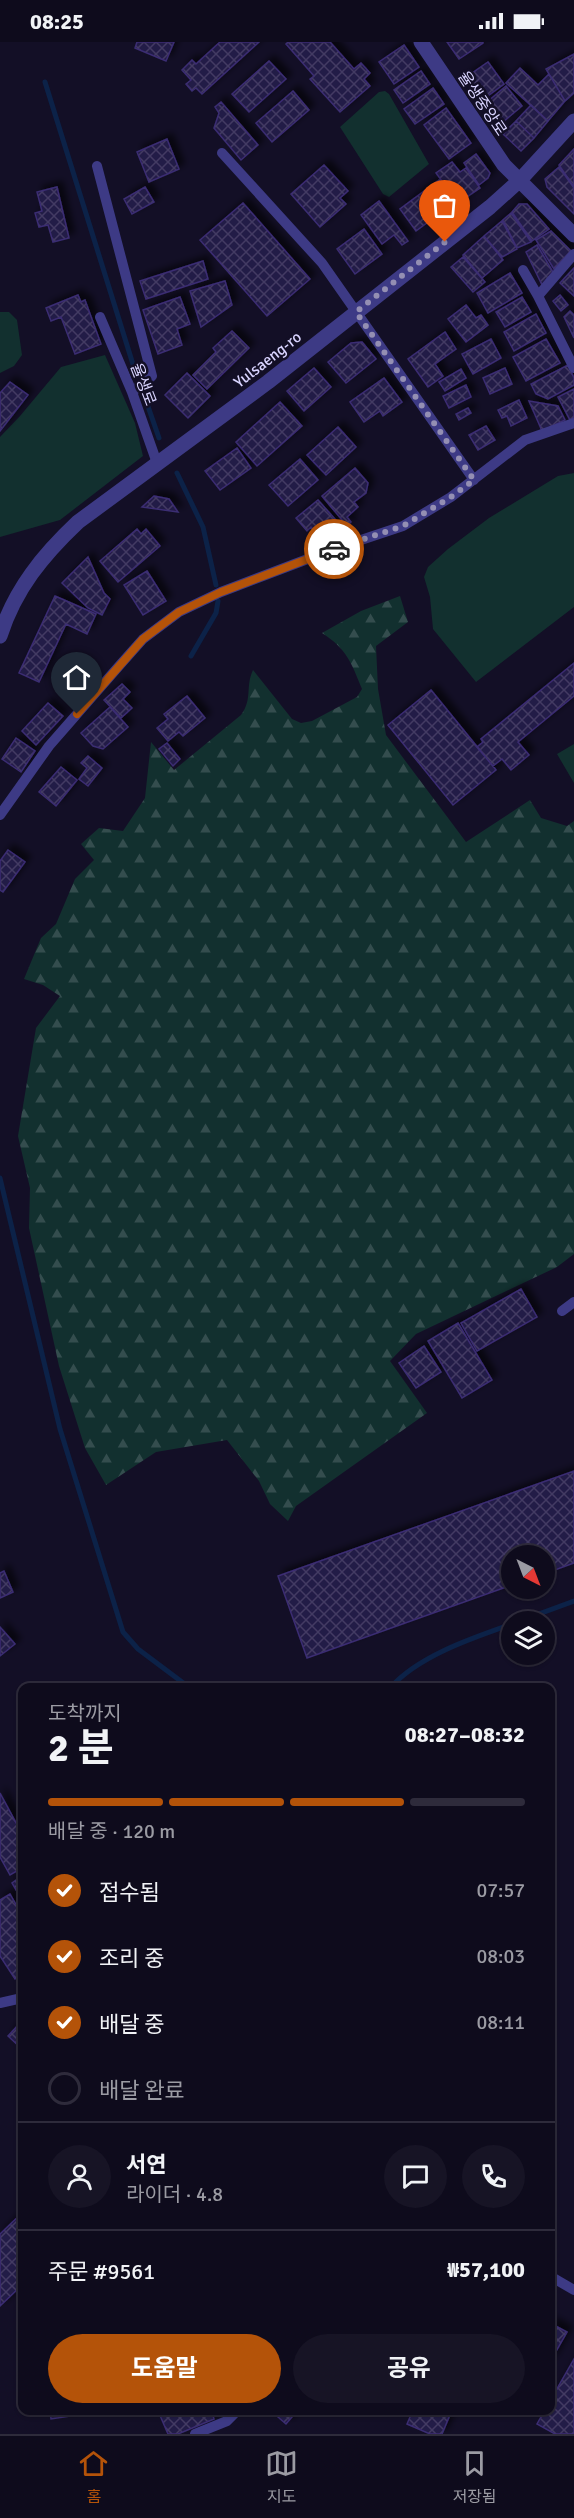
<!DOCTYPE html>
<html lang="ko">
<meta charset="utf-8">
<style>
:root{--surface:#0e0b1c;--page:#171425;--text:#f1f3f6;--muted:#9b9ba3;--line:#2e2b3b;--accent:#b45309}
body{margin:0;font-family:Signika,"Noto Sans KR",sans-serif;background:var(--page);color:var(--text);height:100vh;display:flex;flex-direction:column;font-size:22px;white-space:nowrap}
*{box-sizing:border-box;margin:0}
p{font-size:20px;color:var(--muted)}
.icon{flex:none;width:33px;height:33px;fill:none;stroke:currentColor;stroke-width:2;stroke-linecap:round;stroke-linejoin:round}
.map{position:relative;flex:1;overflow:hidden}
.sheet{position:absolute;left:18px;top:1641px;width:537px;height:732px;display:flex;flex-direction:column;background:var(--surface);border-radius:12px;box-shadow:0 2px 4px #0004,0 0 0 2px var(--line)}
.sheet>*{flex:none}
.needle{width:39px;rotate:138deg}
.controls{position:absolute;left:501px;top:1503px;display:grid;gap:12px}
.controls a{display:grid;place-items:center;width:54px;height:54px;border-radius:50%;background:var(--surface);box-shadow:0 2px 4px #0004,0 0 0 2px var(--line);font-size:30px}
.pin{position:absolute;display:grid;place-items:center;width:51px;height:51px;color:#fff;margin:-62px -26px;border-radius:50% 50% 50% 0;rotate:-45deg;box-shadow:0 0 6px #0007}
.pin .icon{rotate:45deg}
.courier{position:absolute;display:grid;place-items:center;width:60px;height:60px;margin:-30px;border:4px solid #b45309;border-radius:50%;background:#fff;color:#222;box-shadow:0 2px 8px #0007}
.head em{font-style:normal;font-weight:700}
.head div{display:flex;flex-direction:column-reverse}
.head{display:flex;align-items:center;justify-content:space-between;height:102px;padding:0 30px}
h1{font-size:39px;font-weight:700;line-height:45px}
.bar{display:grid;grid-template-columns:repeat(4,1fr);gap:9px 6px;align-content:center;height:72px;padding:0 30px}
.bar i{height:8px;border-radius:4px;background:var(--line)}
.bar .selected{background:var(--accent)}
.bar p{grid-column:span 4}
.line{display:flex;align-items:center;gap:15px;padding:0 30px;border-top:2px solid var(--line)}
.line div{flex:1}
.round{display:grid;place-items:center;flex:none;width:63px;height:63px;border-radius:32px;background:var(--page)}
ol{padding:0 30px;list-style:none}
li{display:flex;align-items:center;gap:18px;height:66px}
li p{margin-inline-start:auto}
li .icon{padding:6px;border-radius:50%;background:var(--accent);color:#fff;stroke-width:4}
li:last-child{color:var(--muted)}
li i{width:33px;height:33px;border:3px solid var(--line);border-radius:50%}
.action{display:flex;gap:12px;margin-top:auto;padding:12px 30px}
.action a{flex:1;height:69px;border-radius:36px;background:var(--accent);color:#fff;font-size:24px;font-weight:700;line-height:69px;text-align:center}
.action a+a{background:var(--page);color:var(--text)}
.status{display:flex;justify-content:space-between;align-items:center;height:42px;padding:0 30px;background:var(--surface);direction:ltr}
.status svg{height:16px;fill:currentColor}
.dock{display:flex;justify-content:space-around;align-items:center;height:84px;border-top:2px solid var(--line);background:var(--surface);font-size:16px;color:var(--muted)}
.dock a{display:grid;justify-items:center;gap:3px}
.dock .selected{color:var(--accent)}
.map>svg:first-child{display:block}
.forest{fill:url(#forest-firs)}
.green{fill:#12302f}
.lines{fill:none;stroke-linecap:round;stroke-linejoin:round}
.stream{stroke:#0c2248;stroke-width:5}
.building{fill:url(#building-cross-hatch);stroke:#3b2d73;stroke-width:1.5;filter:url(#shadow)}
.service{stroke:#3d3a85;stroke-width:10}
.tertiary{stroke:#3d3a85;stroke-width:15}
.done{stroke:#948fb3;stroke-width:6;stroke-dasharray:0 10.8}
.route{stroke:#b45309;stroke-width:8}
.labels{text-anchor:middle;stroke-width:5;stroke-linejoin:round;paint-order:stroke}
.street-label{font-size:16px;fill:#d9d4ff;stroke:#130f26}
</style>
<div class="status"><b>08:25</b><svg viewBox="0 0 49 12"><path d="M0 12V9h3v3zM5 12V6h3v6zM10 12V3h3v9zM15 12V0h3v12zM26 1h20v11H26zM47 4h2v5h-2z"/></svg></div>
<div class="map">
<svg width="574" height="2392" viewBox="0 0 574 2392">
<defs>
<pattern id="forest-firs" width="22" height="20" patternUnits="userSpaceOnUse" patternTransform="scale(1.5)"><rect width="22" height="20" fill="#12302f"/><path d="M5 1l3.5 6h-7zM16 11l3.5 6h-7z" fill="#344d4e"/></pattern>
<pattern id="building-cross-hatch" width="8" height="8" patternUnits="userSpaceOnUse" patternTransform="scale(1.5)"><rect width="8" height="8" fill="#241b47"/><path d="M0 0l8 8M0 8l8-8" fill="none" stroke="#433b63"/></pattern>
<filter id="shadow"><feDropShadow dx="5.5" dy="-5.5" stdDeviation="3" flood-color="#0009"/></filter>
</defs>
<rect width="100%" height="100%" fill="#130f26"/>
<path class="forest" d="M400,554L408,580L376,604L378,647L386,693L466,800L530,758L541,776L567,784L574,779V1212L557,1225L416,1292L390,1319L427,1371L296,1464L288,1479L270,1462L259,1439L227,1398L156,1410L106,1443L85,1406L59,1324L29,1186L30,1146L18,1094L36,986L60,954L43,943L24,937L41,896L56,882L75,837L94,818L81,802L99,786L123,789L145,756L151,700L174,728L241,673C253,657 245,645 253,628L292,677L301,681L312,679L357,655L362,647C351,620 347,607 322,591L361,569Z"/>
<path class="green" d="M385,49L389,52L429,122L389,155L383,152L340,85L379,50Z
M0,270H9L17,278L22,313L14,324L0,331Z
M105,313L135,381L143,414L60,478L0,495V395L20,374L61,325Z
M574,431V565L476,640L433,587L430,555L424,535L428,525L448,507L489,476L558,434Z
M574,702V741L557,712Z"/>
<g class="lines">
<path class="stream" d="M45,40L136,332
M143,350L159,396
M177,431L203,485L216,543
M191,614L216,571L218,559
M0,1136L60,1387L123,1590L138,1607L190,1646
M517,1580L574,1559
M390,1646C418,1614 472,1596 512,1582"/>
</g>
<path class="building" d="M137,0H174L166,19L135,6Z
M220,0H259L202,52L196,46L192,49L186,42L191,38L182,28L192,18L196,22Z
M288,0H330L354,27L361,21L370,31L364,37L370,44L340,70L310,37L314,34L286,2Z
M447,0H483V1L459,17Z
M404,3L419,25L394,42L379,20Z
M574,12V51L565,59L546,27Z
M269,19L286,37L249,70L232,52Z
M488,20L504,42L481,59L465,36Z
M520,26L538,43L549,32L565,59L548,79L506,41Z
M421,29L430,42L403,61L394,48Z
M506,44L522,64L503,80L487,60Z
M433,46L444,62L415,82L404,67Z
M293,49L309,68L272,100L256,81Z
M221,60L258,103L241,118L214,86L219,71L215,65Z
M531,63L548,79L534,96L516,79Z
M446,66L471,101L449,117L424,83Z
M516,79L534,96L521,109L503,92Z
M167,97L179,127L149,140L137,110Z
M574,107V145L559,123Z
M476,112L490,131L488,136L479,143L464,121Z
M452,120L460,130L466,126L480,146L458,161L436,131Z
M324,123L348,149L340,156L346,162L320,185L291,152Z
M559,125L574,146V172L547,145L545,137Z
M439,138L455,160L416,189L400,167Z
M57,145L69,196L53,200L48,183L39,185L35,171L42,169L37,150Z
M145,145L154,160L132,172L124,157Z
M379,159L408,199L402,203L394,193L382,202L361,173Z
M243,161L310,237L267,274L200,198Z
M519,162H527L549,187L532,199L512,170Z
M511,171L531,200L517,206L503,178Z
M502,179L517,207L502,215L484,194Z
M364,187L382,212L355,232L337,207Z
M551,189L571,209L554,227L536,198Z
M484,194L503,218L482,236L463,213Z
M537,203L553,230L542,243L526,210Z
M463,215L485,240L473,250L451,225Z
M203,219L208,237L146,257L140,239Z
M574,226V254L560,241Z
M510,231L522,251L488,271L477,251Z
M225,239L232,263L201,285L190,249Z
M78,253L81,260L85,258L101,302L75,312L61,275L51,279L46,266Z
M560,253L568,263L561,269L553,259Z
M180,255L190,282L177,287L182,303L158,312L143,268Z
M522,255L531,270L505,285L496,270Z
M466,263L476,276L481,273L488,283L466,300L448,277Z
M570,269L574,273V296L564,275Z
M536,272L546,291L514,309L504,290Z
M232,289L249,306L207,347L193,333L216,310L213,306Z
M445,290L456,307L435,322L443,334L428,345L408,317Z
M491,297L501,316L473,332L462,312Z
M546,297L560,321L526,339L513,315Z
M362,300L376,317L346,341L328,320L351,301Z
M568,323L574,336V343L548,357L536,352L531,342Z
M314,326L331,345L304,369L287,349Z
M505,326L512,342L490,352L483,336Z
M461,327L466,336L445,349L439,340Z
M187,331L210,354L188,376L165,353Z
M384,336L402,360L383,374L380,369L364,380L350,360Z
M10,340L28,353L0,389V351Z
M466,343L471,355L449,366L443,354Z
M574,347V375L570,378L558,355Z
M519,358L527,376L511,384L507,374L502,376L498,368Z
M529,359L558,364L565,378L542,389Z
M280,360L302,384L257,424L236,400Z
M468,366L471,371L459,378L456,372Z
M486,384L495,398L478,408L469,393Z
M338,385L356,405L326,433L307,413Z
M237,406L251,426L220,448L205,429Z
M300,417L318,438L288,464L269,443Z
M355,426L368,441L366,451L354,460L358,465L347,475L351,480L347,484L322,454Z
M154,454L169,457L178,470L142,465Z
M318,458L342,485L330,495L327,491L321,496L311,485L307,489L296,476Z
M137,487L141,492L146,487L160,504L118,540L100,519Z
M88,515L104,551L110,557L102,573L88,566L62,541Z
M147,529L166,559L143,573L124,543Z
M55,554L96,572L87,592L66,582L39,640L19,631Z
M574,621V654L518,700L529,713L511,728L502,717L493,724L477,705L483,700L481,697Z
M122,642L130,650L123,657L132,666L121,676L104,658Z
M431,648L496,728L453,763L388,683Z
M187,654L205,676L183,694L179,690L168,699L157,686L168,677L164,672Z
M48,661L63,674L36,703L22,689Z
M110,665L128,685L103,707L93,704L81,691Z
M16,696L35,709L21,730L2,717Z
M167,701L180,717L173,724L159,707Z
M88,714L102,726L88,744L79,737L87,726L81,721Z
M61,725L77,738L56,764L39,750Z
M8,808L25,820L3,850L0,848V819Z
M521,1247L537,1275L477,1309L461,1281Z
M458,1281L492,1338L462,1356L428,1299Z
M424,1304L441,1330L416,1346L399,1321Z
M574,1429V1521L544,1532V1514H512V1543L307,1616L278,1534Z
M4,1529L13,1550L0,1556V1531Z
M0,1585L15,1602L0,1614Z
M0,1751L22,1792V1826L10,1833L0,1815Z
M22,1834V1858L12,1841Z
M10,1852L22,1873V1932L15,1937L0,1914V1858Z
M22,1979V2007L8,1994Z
M22,2171V2243L0,2264V2192Z
M550,2281L567,2290L550,2320Z
M574,2317V2392H555L537,2382L545,2368H550V2359Z
M50,2368H97L98,2370L51,2377Z
M165,2368H211L214,2377L178,2392H168L159,2371Z
M270,2368H298L286,2382Z
M413,2368H452L442,2392H430L407,2382Z"/>
<g class="lines">
<path class="service" d="M222,111L322,221L474,438
M97,124L152,334L132,350
M574,212L538,254L574,326
M523,228L538,254
M100,275L132,350L157,421
M0,773L49,704L119,624L143,597L179,570L221,550L334,507L403,484L451,455L525,398L574,381
M562,1269L574,1260
M0,1961L22,1956
M550,2234L574,2248
M195,2392L227,2379L238,2368"/>
<path class="tertiary" d="M421,0L504,123L574,193
M0,594C15,547 43,513 78,480L268,340L490,165L520,138L574,79"/>
</g>
<g class="lines">
<path class="done" d="M334,507L403,484L451,455L474,438L356,270L445,200"/>
<path class="route" d="M77,672L143,597L179,570L221,550L334,507"/>
</g>
<g class="labels">
<g class="street-label">
<text transform="translate(483 61) rotate(56)" y="6">율생중앙로</text>
<text transform="translate(267 317) rotate(-38)" y="6">Yulsaeng-ro</text>
<text transform="translate(144 342) rotate(69)" y="6">율생로</text>
</g>
</g>
</svg>
<div class="controls">
<a><svg class="needle" viewBox="-14 -14 28 28"><path d="M0-13l5 13h-10z" fill="#e53935"/><path d="M0 13l5-13h-10z" fill="#9b9ba3"/></svg></a>
<a><svg class="icon" aria-label="layers" viewBox="0 0 24 24"><path d="M12 4l9 5-9 5-9-5zM3 14l9 5 9-5"/></svg></a>
</div>
<div class="pin" style="left:445px;top:200px;background:#ea580c"><svg class="icon" aria-label="bag" viewBox="0 0 24 24"><path d="M5 8h14l-1 12H6zM9 8a3 3 0 0 1 6 0"/></svg></div>
<div class="pin" style="left:77px;top:672px;background:#1f2937"><svg class="icon" aria-label="home" viewBox="0 0 24 24"><path d="M3 11l9-7 9 7M6 9v11h12V9"/></svg></div>
<div class="courier" style="left:334px;top:507px"><svg class="icon" aria-label="car" viewBox="0 0 24 24"><path d="M5 17H2v-5l4-1 3-4h7l3 4 3 1v5h-3M9 17h6M6 11h13"/><circle cx="7" cy="17" r="2"/><circle cx="17" cy="17" r="2"/></svg></div>
<section class="sheet">
<div class="head"><div><h1>2 분</h1><p>도착까지</p></div><em>08:27–08:32</em></div>
<div class="bar"><i class="selected"></i><i class="selected"></i><i class="selected"></i><i></i><p>배달 중 · 120 m</p></div>
<ol>
<li><svg class="icon" aria-label="check" viewBox="0 0 24 24"><path d="M5 12l5 5 9-10"/></svg>접수됨<p>07:57</p></li>
<li><svg class="icon" aria-label="check" viewBox="0 0 24 24"><path d="M5 12l5 5 9-10"/></svg>조리 중<p>08:03</p></li>
<li><svg class="icon" aria-label="check" viewBox="0 0 24 24"><path d="M5 12l5 5 9-10"/></svg>배달 중<p>08:11</p></li>
<li><i></i>배달 완료</li>
</ol>
<div class="line" style="height:108px"><a class="round"><svg class="icon" aria-label="person" viewBox="0 0 24 24"><circle cx="12" cy="8" r="4"/><path d="M4 21q1-7 8-7t8 7"/></svg></a><div><b>서연</b><p>라이더 · 4.8</p></div><a class="round"><svg class="icon" aria-label="chat" viewBox="0 0 24 24"><path d="M4 5h16v11H9l-5 4z"/></svg></a><a class="round"><svg class="icon" aria-label="phone" viewBox="0 0 24 24"><path d="M5 4h4l2 5-3 2q2 4 5 5l2-3 5 2v4C11 20 4 13 5 4z"/></svg></a></div>
<div class="line" style="height:78px"><div>주문 #9561</div><b>₩57,100</b></div>
<div class="action"><a>도움말</a><a>공유</a></div>
</section>
</div>
<nav class="dock">
<a class="selected"><svg class="icon" aria-label="home" viewBox="0 0 24 24"><path d="M3 11l9-7 9 7M6 9v11h12V9"/></svg>홈</a>
<a><svg class="icon" aria-label="map" viewBox="0 0 24 24"><path d="M3 6l6-2 6 2 6-2v14l-6 2-6-2-6 2zM9 4v14M15 6v14"/></svg>지도</a>
<a><svg class="icon" aria-label="saved" viewBox="0 0 24 24"><path d="M7 4h10v16l-5-4-5 4z"/></svg>저장됨</a>
</nav>
